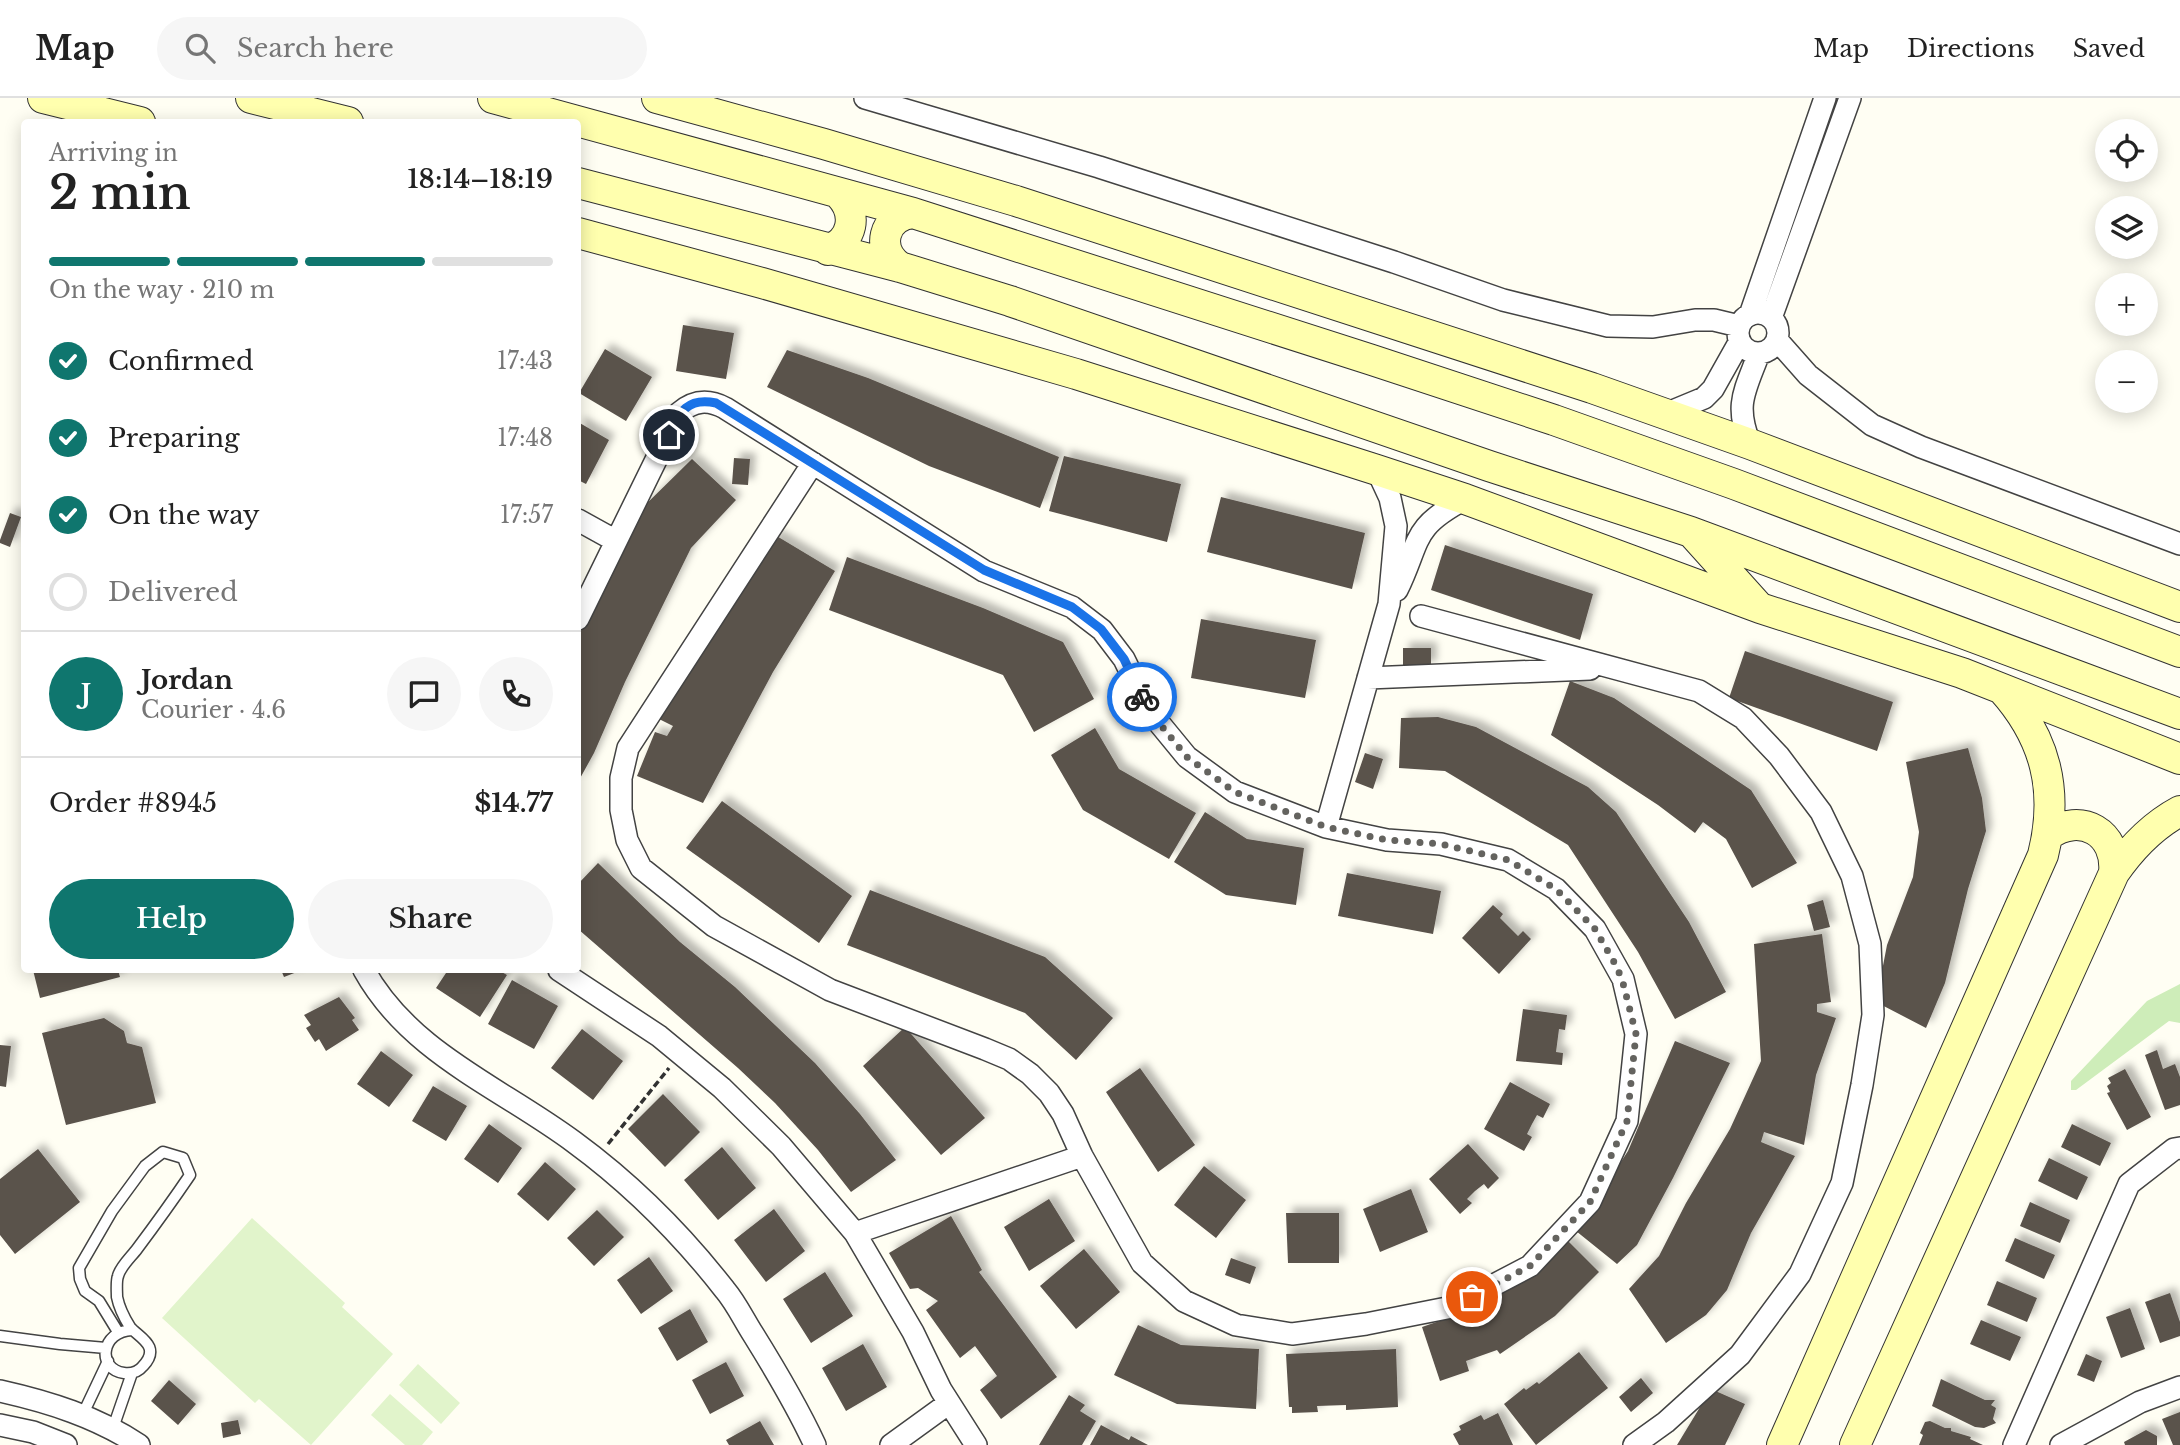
<!DOCTYPE html>
<meta charset="utf-8">
<style>
:root{--surface:#fff;--page:#f6f6f6;--text:#222;--muted:#767676;--line:#e0e0e0;--accent:#0f766e}
body{margin:0;font-family:"Libre Baskerville",serif;background:var(--page);color:var(--text);height:100vh;display:flex;flex-direction:column;font-size:26px;white-space:nowrap}
*{box-sizing:border-box;margin:0}
p{font-size:23px;color:var(--muted)}
.icon{flex:none;width:38px;height:38px;fill:none;stroke:currentColor;stroke-width:2;stroke-linecap:round;stroke-linejoin:round}
.map{position:relative;flex:1;overflow:hidden}
.panel{position:absolute;left:21px;top:21px;width:560px;height:854px;display:flex;flex-direction:column;background:var(--surface);border-radius:7px;box-shadow:0 4px 18px #0003}
.panel>*{flex:none}
.tools{position:absolute;left:2095px;top:21px;display:grid;gap:14px}
.tools a{display:grid;place-items:center;width:63px;height:63px;border-radius:50%;background:var(--surface);box-shadow:0 4px 18px #0003;font-size:35px}
.pin{position:absolute;display:grid;place-items:center;width:60px;height:60px;color:#fff;margin:-30px;border:4px solid #fff;border-radius:50%;box-shadow:0 2px 7px #0007}
.courier{position:absolute;display:grid;place-items:center;width:70px;height:70px;margin:-35px;border:5px solid #1a73e8;border-radius:50%;background:#fff;color:#222;box-shadow:0 2px 9px #0007}
.head em{font-style:normal;font-weight:600}
.head div{display:flex;flex-direction:column-reverse}
.head{display:flex;align-items:center;justify-content:space-between;height:119px;padding:0 28px}
h1{font-size:46px;font-weight:600;line-height:52px}
.bar{display:grid;grid-template-columns:repeat(4,1fr);gap:10px 7px;align-content:center;height:84px;padding:0 28px}
.bar i{height:9px;border-radius:5px;background:var(--line)}
.bar .on{background:var(--accent)}
.bar p{grid-column:span 4}
.line{display:flex;align-items:center;gap:18px;padding:0 28px;border-top:2px solid var(--line)}
.line div{flex:1}
.round{display:grid;place-items:center;flex:none;width:74px;height:74px;border-radius:37px;background:var(--page)}
ol{padding:0 28px;list-style:none}
li{display:flex;align-items:center;gap:21px;height:77px}
li p{margin-inline-start:auto}
li .icon{padding:7px;border-radius:50%;background:var(--accent);color:#fff;stroke-width:4}
li:last-child{color:var(--muted)}
li i{width:38px;height:38px;border:4px solid var(--line);border-radius:50%}
.button{display:flex;gap:14px;margin-top:auto;padding:14px 28px}
.button a{flex:1;height:80px;border-radius:42px;background:var(--accent);color:#fff;font-size:28px;font-weight:600;line-height:80px;text-align:center}
.button a+a{background:var(--page);color:var(--text)}
header{display:flex;align-items:center;gap:42px;box-sizing:border-box;height:98px;padding:0 35px;background:var(--surface);border-bottom:2px solid var(--line)}
header strong{font-size:33px}
nav{display:flex;gap:38px;margin-inline-start:auto;font-size:24px}
.search{width:490px;height:63px;background:var(--page);display:flex;align-items:center;gap:18px;box-sizing:border-box;padding:0 24px;border-radius:38px;color:var(--muted);font-size:26px}
.map>svg:first-child{display:block}
.park{fill:#ceedb9}
.pitch{fill:#e1f4cb}
.building{fill:#5a524b;filter:url(#shadow)}
.lines{fill:none;stroke-linecap:round;stroke-linejoin:round}
.lane-casing{stroke:#434343;stroke-width:13}
.street-casing{stroke:#434343;stroke-width:24}
.secondary-casing{stroke:#323232;stroke-width:32}
.path{stroke:#323232;stroke-width:3.5;stroke-dasharray:7 3.5;stroke-linecap:butt}
.lane{stroke:#fff;stroke-width:10}
.street{stroke:#fff;stroke-width:21}
.secondary{stroke:#ffffae;stroke-width:30}
.done{stroke:#64635f;stroke-width:7;stroke-dasharray:0 12.6}
.route{stroke:#1a73e8;stroke-width:9}
</style>
<header>
<strong>Map</strong>
<div class="search"><svg class="icon" aria-label="search" viewBox="0 0 24 24"><circle cx="10" cy="10" r="6"/><path d="M15 15l6 6"/></svg>Search here</div>
<nav><a>Map</a><a>Directions</a><a>Saved</a></nav>
</header>
<div class="map">
<svg width="2180" height="1347" viewBox="0 0 2180 1347">
<defs>
<filter id="shadow"><feDropShadow dx="6" dy="-6" stdDeviation="3.5" flood-color="#0004"/></filter>
</defs>
<rect width="100%" height="100%" fill="#fffef3"/>
<path class="park" d="M2180,886V925L2169,923L2076,992H2071V983L2147,903Z"/>
<path class="pitch" d="M252,1120L345,1205L342,1209L393,1256L311,1347L259,1301L255,1305L162,1220Z
M418,1266L460,1305L441,1326L399,1287Z
M390,1296L433,1334L422,1347H405L371,1317Z"/>
<path class="building" d="M683,227L734,235L726,281L676,273Z
M605,251L652,279L626,323L579,295Z
M787,252L868,280L1059,359L1040,410L929,368L767,289Z
M578,324L609,342L586,386L578,382Z
M1064,358L1181,386L1167,444L1049,413Z
M734,360L750,361L748,387L732,386Z
M692,361L736,402L691,450L625,584L594,655L578,684V539L637,415Z
M1221,399L1365,435L1352,491L1207,454Z
M10,415L21,419L10,449L0,445V442Z
M775,437L835,473L773,574L703,705L637,678L655,634L667,638L673,628L659,621Z
M1445,447L1593,496L1580,542L1431,492Z
M847,459L983,510L1063,544L1094,601L1034,634L1003,577L829,512Z
M1201,521L1316,542L1305,600L1191,580Z
M1403,550H1431V569L1403,570Z
M1745,553L1893,604L1877,653L1729,600Z
M1570,583L1614,600L1751,692L1797,765L1752,790L1726,741L1703,724L1695,735L1658,707L1551,637Z
M1438,619L1476,629L1588,689L1616,714L1689,824L1726,894L1675,921L1638,854L1568,747L1445,673L1399,670L1401,620Z
M1095,630L1119,671L1196,715L1169,761L1083,712L1051,657Z
M1968,650L1982,700L1986,733L1968,791L1945,885L1926,930L1876,904L1887,847L1913,779L1919,734L1906,664Z
M1365,655L1383,661L1373,691L1355,684Z
M722,703L852,798L819,845L686,750Z
M1205,714L1247,741L1304,750L1296,807L1226,797L1174,764Z
M598,765L680,844L735,889L815,965L860,1016L896,1062L851,1094L818,1052L775,1005L738,970L578,831V786Z
M1347,775L1441,793L1433,836L1338,818Z
M870,792L1045,859L1113,920L1076,962L1025,915L847,847Z
M1823,802L1830,829L1814,833L1807,807Z
M1493,807L1503,816L1500,820L1518,838L1523,833L1531,841L1499,876L1462,840Z
M1822,836L1831,904L1817,906V914L1836,920L1816,977L1804,1047L1764,1034L1761,1044L1795,1058L1751,1135L1727,1192L1706,1217L1666,1245L1629,1191L1659,1158L1686,1105L1730,1031L1761,963L1754,846Z
M33,872H118L120,879L40,900Z
M281,872H302L284,879Z
M448,872H498L507,877L480,919L436,890Z
M512,882L558,908L534,951L488,926Z
M339,899L355,920L352,922L359,932L326,953L319,941L315,944L306,930L311,927L304,917Z
M1523,911L1567,917L1565,932L1559,931L1556,954L1563,955L1562,967L1516,963Z
M104,920L124,933L127,945L142,949L156,1005L66,1027L42,935Z
M905,929L985,1020L941,1057L863,968Z
M582,931L623,963L593,1002L551,970Z
M1675,943L1730,965L1673,1080L1637,1147L1617,1166L1576,1133L1628,1053Z
M0,947L11,948L6,989L0,988Z
M2157,952L2163,971L2175,966L2180,979V1007L2165,1012L2145,957Z
M381,953L413,977L389,1009L357,986Z
M1140,970L1195,1047L1158,1074L1106,994Z
M2125,971L2151,1019L2127,1032L2107,995L2110,994L2107,988L2111,985L2108,980Z
M1510,984L1550,1006L1543,1020L1537,1017L1532,1026L1527,1036L1532,1039L1524,1053L1484,1031Z
M433,988L467,1008L446,1043L412,1023Z
M663,996L700,1034L665,1069L628,1031Z
M489,1026L522,1050L498,1085L464,1061Z
M2072,1026L2111,1045L2100,1068L2061,1049Z
M1468,1046L1499,1080L1488,1091L1484,1086L1475,1093L1467,1101L1472,1105L1460,1116L1429,1081Z
M722,1049L756,1090L718,1122L684,1082Z
M38,1051L80,1104L15,1156L0,1137V1081Z
M2049,1060L2088,1079L2077,1102L2038,1083Z
M545,1064L576,1091L548,1123L517,1096Z
M1204,1068L1246,1102L1216,1140L1174,1107Z
M1411,1091L1428,1134L1380,1154L1363,1111Z
M1049,1101L1075,1143L1029,1173L1004,1129Z
M2030,1104L2070,1122L2060,1145L2020,1128Z
M774,1111L805,1153L766,1184L734,1142Z
M597,1112L624,1139L594,1168L567,1140Z
M1286,1115H1339V1165H1288Z
M951,1118L982,1172L979,1174L1057,1279L1001,1321L980,1292L997,1278L975,1248L960,1260L926,1212L938,1203L918,1190L910,1191L889,1155Z
M2015,1140L2055,1157L2044,1181L2005,1163Z
M1567,1142L1599,1174L1555,1218L1500,1256L1497,1252L1466,1263L1469,1273L1440,1283L1422,1229L1463,1215L1523,1184Z
M1084,1151L1120,1194L1076,1231L1040,1188Z
M649,1159L673,1193L641,1216L617,1182Z
M1231,1160L1256,1169L1250,1186L1225,1177Z
M825,1174L853,1218L811,1245L783,1201Z
M1997,1183L2037,1200L2027,1224L1987,1207Z
M2170,1195L2180,1224V1238L2160,1245L2145,1204Z
M2130,1210L2145,1251L2121,1260L2106,1219Z
M690,1211L708,1244L677,1263L658,1230Z
M1981,1222L2021,1239L2010,1263L1970,1246Z
M1138,1227L1181,1247L1259,1251L1256,1311L1177,1306L1114,1277Z
M863,1246L887,1289L846,1313L822,1270Z
M1396,1251L1398,1309L1346,1312V1307L1317,1308L1318,1314L1292,1315V1309H1289L1286,1256Z
M1579,1254L1608,1290L1536,1347L1504,1306L1524,1290L1526,1292L1537,1284L1539,1286Z
M2086,1256L2102,1263L2094,1284L2077,1277Z
M726,1264L744,1298L710,1316L692,1282Z
M1641,1280L1653,1295L1631,1314L1619,1299Z
M1941,1281L1985,1302H1995L1991,1307L1996,1310L1993,1321L1996,1325L1984,1330L1975,1329L1932,1308Z
M169,1282L196,1306L178,1327L151,1303Z
M1711,1291L1745,1306L1725,1347H1677Z
M1069,1297L1085,1307L1080,1313L1096,1323L1082,1347H1039Z
M2180,1314V1347H2173L2162,1321Z
M1498,1315L1513,1347H1459L1453,1336L1461,1332L1459,1328L1481,1317L1484,1322Z
M238,1322L241,1336L223,1340L221,1325Z
M760,1323L774,1347H729L726,1342Z
M1930,1323L1945,1330H1951V1333L1971,1339L1970,1341L1983,1347H1919L1923,1337L1920,1335L1925,1324Z
M1101,1327L1129,1342L1131,1338L1148,1347H1090Z
M2146,1332L2157,1338V1347H2125L2124,1344Z"/>
<g class="lines">
<defs>
<path id="lane" d="M118,1234L99,1203L85,1193L80,1181L79,1170L112,1113L145,1068L163,1054L183,1060L190,1077C173,1102 155,1127 137,1151C131,1159 120,1169 118,1178C116,1183 117,1194 117,1199C119,1209 125,1221 130,1229C138,1239 162,1248 143,1268C139,1273 132,1276 124,1275C96,1271 101,1233 132,1232
M0,1238L60,1246L106,1250
M82,1318L108,1263
M113,1330L132,1275"/>
<path id="street" d="M865,0L1099,69L1394,164L1503,202L1608,228L1653,229L1695,222H1714L1739,228
M1738 235a20 20 0 1 1 40 0a20 20 0 1 1-40 0Z
M1750,217L1825,0
M1771,220L1850,0
M1777,242L1808,277L1872,327L1921,349L2180,446
M1663,317L1704,300L1713,291L1740,243
M1750,346C1734,306 1745,293 1759,255
M578,422L616,443
M1397,492C1421,443 1410,430 1465,401
M1421,518L1699,593L1743,620L1779,658L1821,714L1852,778L1870,846L1873,917L1862,987L1842,1085L1800,1176L1740,1257L1666,1324L1634,1347
M578,521L679,315C694,302 708,301 725,310L984,473L1072,509L1102,532L1124,561L1150,614L1187,659L1235,694L1326,729L1387,742L1441,746L1508,762L1556,791L1595,831L1623,881L1636,936L1627,1023L1590,1104L1530,1168L1452,1209L1366,1226L1292,1236L1236,1227L1184,1203L1142,1165L1082,1058L1063,1016L1049,995L1030,976L1009,961L985,951L830,892L714,828L641,770L627,742L621,712V680L628,650L813,365
M1368,580L1590,571
M1326,729L1389,506L1396,428L1390,400L1377,372
M364,872C410,955 500,989 574,1044C630,1085 682,1137 725,1192C736,1205 744,1222 753,1236C776,1273 797,1308 815,1347
M559,872L659,938L722,990L781,1048L855,1135L913,1234L941,1292L976,1347
M855,1135L1082,1058
M0,1293C49,1304 97,1319 139,1347
M0,1327L33,1334L66,1347
M891,1347L949,1305
M2014,1347L2129,1086L2174,1051L2180,1050
M2061,1347L2140,1304L2180,1289"/>
<path id="secondary" d="M43,0L140,24
M251,0L348,24
M493,0L913,115L1372,262L1554,322L1734,386L2180,554
M657,0L824,46L1016,103L1592,290L1750,346L2180,509
M578,85L900,169L1010,203L1489,368L1691,434L2180,616
M578,135L762,185L1076,276L1377,372L1465,401L1760,510L1962,575L2180,661
M828,152C853,143 858,116 840,97
M900,169C875,152 883,118 913,115
M1694,437L1757,507
M2048,737C2081,713 2118,735 2114,775
M1782,1347L2043,757C2059,693 2046,640 2002,591
M1855,1347L2114,775C2132,749 2152,728 2180,713"/>
</defs>
<use href="#lane" class="lane-casing"/>
<use href="#street" class="street-casing"/>
<use href="#secondary" class="secondary-casing"/>
<path class="path" d="M608,1046L669,970"/>
<use href="#lane" class="lane"/>
<use href="#street" class="street"/>
<use href="#secondary" class="secondary"/>
</g>
<g class="lines">
<path class="done" d="M1142,599L1150,614L1187,659L1235,694L1326,729L1387,742L1441,746L1508,762L1556,791L1595,831L1614,864L1622,881L1636,936L1627,1023L1590,1104L1530,1168L1472,1199"/>
<path class="route" d="M669,337C680,314 687,299 716,305L984,472L1072,509L1101,531L1124,561L1142,599"/>
</g>
</svg>
<div class="tools">
<a><svg class="icon" aria-label="locate" viewBox="0 0 24 24"><circle cx="12" cy="12" r="6"/><path d="M12 2v4M12 18v4M2 12h4M18 12h4"/></svg></a>
<a><svg class="icon" aria-label="layers" viewBox="0 0 24 24"><path d="M12 4l9 5-9 5-9-5zM3 14l9 5 9-5"/></svg></a>
<a>+</a>
<a>−</a>
</div>
<div class="pin" style="left:1472px;top:1199px;background:#ea580c"><svg class="icon" aria-label="bag" viewBox="0 0 24 24"><path d="M5 8h14l-1 12H6zM9 8a3 3 0 0 1 6 0"/></svg></div>
<div class="pin" style="left:669px;top:337px;background:#1f2937"><svg class="icon" aria-label="home" viewBox="0 0 24 24"><path d="M3 11l9-7 9 7M6 9v11h12V9"/></svg></div>
<div class="courier" style="left:1142px;top:599px"><svg class="icon" aria-label="bike" viewBox="0 0 24 24"><circle cx="6" cy="16" r="4"/><circle cx="18" cy="16" r="4"/><path d="M6 16l4-8h5l3 8M10 8l3 8H6M13 5h3"/></svg></div>
<section class="panel">
<div class="head"><div><h1>2 min</h1><p>Arriving in</p></div><em>18:14–18:19</em></div>
<div class="bar"><i class="on"></i><i class="on"></i><i class="on"></i><i></i><p>On the way · 210 m</p></div>
<ol>
<li><svg class="icon" aria-label="check" viewBox="0 0 24 24"><path d="M5 12l5 5 9-10"/></svg>Confirmed<p>17:43</p></li>
<li><svg class="icon" aria-label="check" viewBox="0 0 24 24"><path d="M5 12l5 5 9-10"/></svg>Preparing<p>17:48</p></li>
<li><svg class="icon" aria-label="check" viewBox="0 0 24 24"><path d="M5 12l5 5 9-10"/></svg>On the way<p>17:57</p></li>
<li><i></i>Delivered</li>
</ol>
<div class="line" style="height:126px"><b class="round" style="background:var(--accent);color:#fff">J</b><div><b>Jordan</b><p>Courier · 4.6</p></div><a class="round"><svg class="icon" aria-label="chat" viewBox="0 0 24 24"><path d="M4 5h16v11H9l-5 4z"/></svg></a><a class="round"><svg class="icon" aria-label="phone" viewBox="0 0 24 24"><path d="M5 4h4l2 5-3 2q2 4 5 5l2-3 5 2v4C11 20 4 13 5 4z"/></svg></a></div>
<div class="line" style="height:91px"><div>Order #8945</div><b>$14.77</b></div>
<div class="button"><a>Help</a><a>Share</a></div>
</section>
</div>
